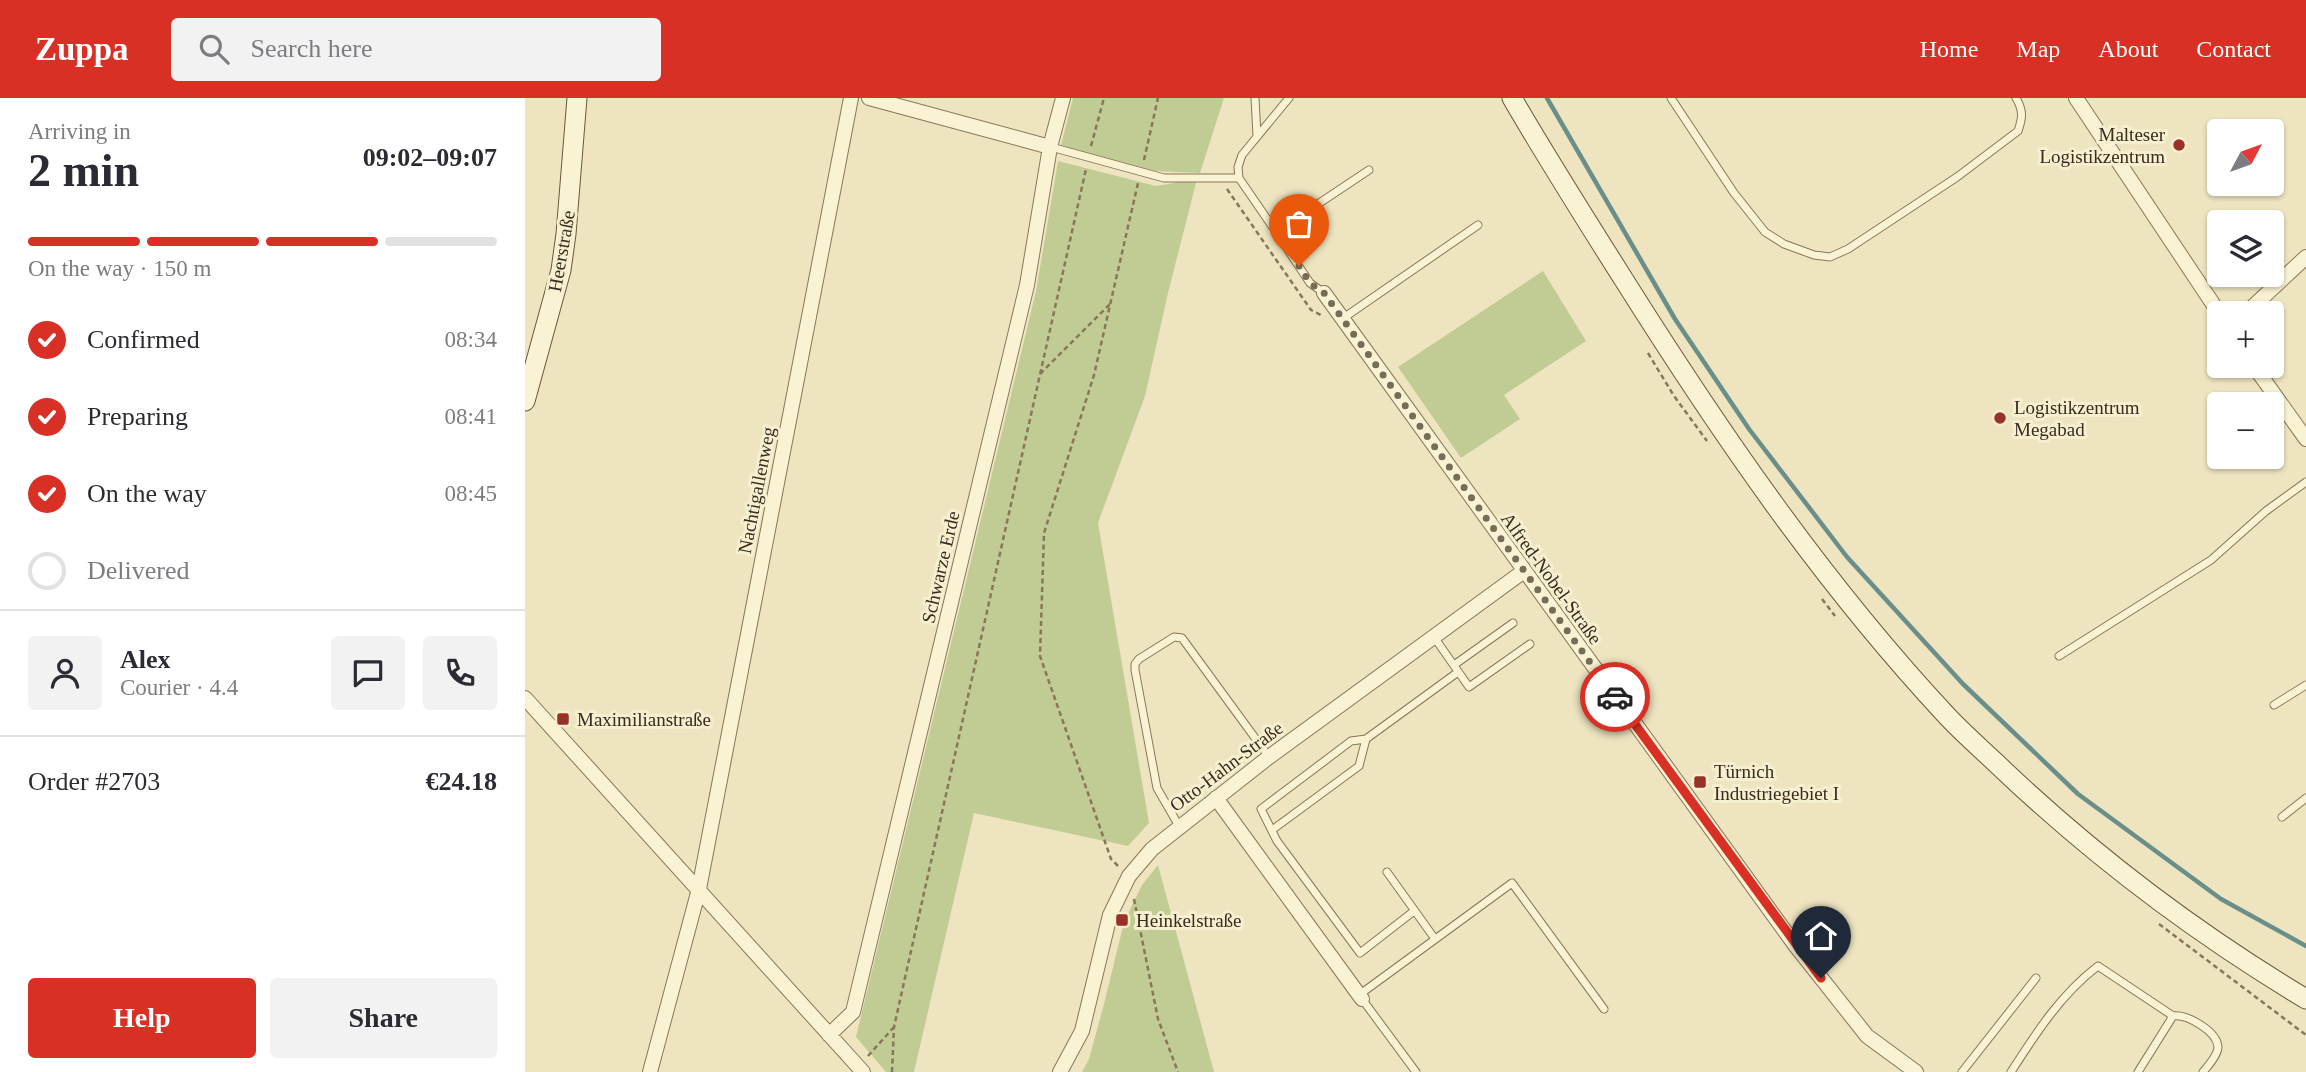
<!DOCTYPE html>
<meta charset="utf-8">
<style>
:root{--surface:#fff;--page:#f2f2f3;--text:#2b2b33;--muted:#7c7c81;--line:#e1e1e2;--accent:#d93025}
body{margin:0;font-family:"Times New Roman",serif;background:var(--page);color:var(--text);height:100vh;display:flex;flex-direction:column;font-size:26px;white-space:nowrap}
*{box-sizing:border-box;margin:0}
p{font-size:23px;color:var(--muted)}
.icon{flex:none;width:38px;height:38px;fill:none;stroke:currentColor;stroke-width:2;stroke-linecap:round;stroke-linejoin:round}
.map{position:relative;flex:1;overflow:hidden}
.side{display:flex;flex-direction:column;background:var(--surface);width:525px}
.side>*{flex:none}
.needle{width:46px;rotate:49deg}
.fabs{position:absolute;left:1682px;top:21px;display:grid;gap:14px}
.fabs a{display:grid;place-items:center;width:77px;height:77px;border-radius:7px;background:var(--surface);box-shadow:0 2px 5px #0004;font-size:35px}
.pin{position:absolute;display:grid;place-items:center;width:60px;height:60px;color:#fff;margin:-72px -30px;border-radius:50% 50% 50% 0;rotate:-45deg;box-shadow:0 0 7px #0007}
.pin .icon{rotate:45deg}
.courier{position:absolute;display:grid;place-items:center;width:70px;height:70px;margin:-35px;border:5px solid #d93025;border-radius:50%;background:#fff;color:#222;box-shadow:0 2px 9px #0007}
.summary em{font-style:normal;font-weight:600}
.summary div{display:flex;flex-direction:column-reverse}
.summary{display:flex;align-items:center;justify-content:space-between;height:119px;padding:0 28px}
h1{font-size:46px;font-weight:600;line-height:52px}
.bar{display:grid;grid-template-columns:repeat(4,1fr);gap:10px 7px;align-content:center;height:84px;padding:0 28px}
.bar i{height:9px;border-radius:5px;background:var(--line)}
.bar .on{background:var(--accent)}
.bar p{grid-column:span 4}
.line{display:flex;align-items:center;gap:18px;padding:0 28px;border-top:2px solid var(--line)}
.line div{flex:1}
.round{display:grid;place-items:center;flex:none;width:74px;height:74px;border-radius:7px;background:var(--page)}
ol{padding:0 28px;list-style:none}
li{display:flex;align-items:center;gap:21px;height:77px}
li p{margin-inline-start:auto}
li .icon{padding:7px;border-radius:50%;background:var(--accent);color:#fff;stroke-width:4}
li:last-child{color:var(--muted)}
li i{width:38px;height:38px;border:4px solid var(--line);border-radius:50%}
.cta{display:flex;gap:14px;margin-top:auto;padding:14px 28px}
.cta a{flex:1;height:80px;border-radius:7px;background:var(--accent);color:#fff;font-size:28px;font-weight:600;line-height:80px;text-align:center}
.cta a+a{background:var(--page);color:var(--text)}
header{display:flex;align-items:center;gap:42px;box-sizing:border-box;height:98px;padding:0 35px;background:var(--accent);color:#fff}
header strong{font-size:33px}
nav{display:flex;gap:38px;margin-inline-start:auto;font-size:24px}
.search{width:490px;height:63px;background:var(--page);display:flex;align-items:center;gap:18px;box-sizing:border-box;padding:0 24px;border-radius:7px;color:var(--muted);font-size:26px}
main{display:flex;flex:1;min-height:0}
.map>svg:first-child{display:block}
.green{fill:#c0cc94}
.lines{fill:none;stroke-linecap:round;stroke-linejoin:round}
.stream{stroke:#6a8e89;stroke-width:4.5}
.service-casing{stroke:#887658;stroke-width:9}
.minor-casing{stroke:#887658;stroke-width:16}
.secondary-casing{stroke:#69573b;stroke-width:21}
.path{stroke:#887658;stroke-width:2.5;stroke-dasharray:5 3.5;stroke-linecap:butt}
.service{stroke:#f9f2d3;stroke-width:7}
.minor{stroke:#f9f2d3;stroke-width:14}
.secondary{stroke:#f9f2d3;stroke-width:19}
.done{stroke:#776d56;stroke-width:7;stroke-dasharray:0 12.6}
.route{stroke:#d93025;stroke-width:9}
.poi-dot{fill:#983127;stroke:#f6efd0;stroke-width:2.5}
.labels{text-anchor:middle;stroke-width:6;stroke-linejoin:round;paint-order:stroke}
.poi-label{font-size:19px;fill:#372c1d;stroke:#f6efd0;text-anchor:start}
.street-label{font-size:19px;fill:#372c1d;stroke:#f6efd0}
</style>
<header>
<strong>Zuppa</strong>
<div class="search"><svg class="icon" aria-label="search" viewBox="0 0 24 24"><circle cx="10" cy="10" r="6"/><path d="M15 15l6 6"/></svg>Search here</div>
<nav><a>Home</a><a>Map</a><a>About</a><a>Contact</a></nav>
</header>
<main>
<section class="side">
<div class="summary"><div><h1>2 min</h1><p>Arriving in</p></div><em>09:02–09:07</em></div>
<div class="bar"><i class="on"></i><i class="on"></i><i class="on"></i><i></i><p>On the way · 150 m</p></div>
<ol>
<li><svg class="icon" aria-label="check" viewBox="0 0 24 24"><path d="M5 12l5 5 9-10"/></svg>Confirmed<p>08:34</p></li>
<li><svg class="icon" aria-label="check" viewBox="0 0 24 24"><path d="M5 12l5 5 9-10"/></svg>Preparing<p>08:41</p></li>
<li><svg class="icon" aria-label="check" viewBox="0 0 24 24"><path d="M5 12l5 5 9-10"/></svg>On the way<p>08:45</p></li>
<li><i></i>Delivered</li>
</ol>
<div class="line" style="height:126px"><a class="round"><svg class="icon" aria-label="person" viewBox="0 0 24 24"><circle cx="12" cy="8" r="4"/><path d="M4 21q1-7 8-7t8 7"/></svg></a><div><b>Alex</b><p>Courier · 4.4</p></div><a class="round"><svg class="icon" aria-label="chat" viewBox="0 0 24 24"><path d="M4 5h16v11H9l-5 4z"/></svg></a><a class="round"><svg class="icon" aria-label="phone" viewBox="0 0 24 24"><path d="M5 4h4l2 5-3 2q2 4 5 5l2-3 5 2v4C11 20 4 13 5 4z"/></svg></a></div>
<div class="line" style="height:91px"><div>Order #2703</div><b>€24.18</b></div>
<div class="cta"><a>Help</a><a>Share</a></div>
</section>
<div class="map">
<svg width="1781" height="974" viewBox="0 0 1781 974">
<rect width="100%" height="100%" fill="#eee5c0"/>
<path class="green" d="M548,0H699L675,75L631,73L587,63L536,47Z
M533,63L631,88L672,81L643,195L620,298L573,425L624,725L603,748L449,715L389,974H361L331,939L511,193Z
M1018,173L1061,243L979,297L995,321L936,360L873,269Z
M633,767L689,974H557L564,961L579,906L599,824L617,787Z"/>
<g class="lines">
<path class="stream" d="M1022,0L1150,221L1224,331L1322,459L1438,586L1553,696L1696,801L1781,848"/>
<defs>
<path id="service" d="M730,0L732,38
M1146,0L1209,95L1240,134L1259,146L1289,157L1305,159L1323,151L1432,79L1493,33C1498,19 1498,12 1491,0
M526,49L639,80H714
M751,134L714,80L713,69L717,57L764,0
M799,195L785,185L751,134L844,72
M817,221L953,127
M909,539L944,589L1005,546
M1534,558L1686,462L1741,413L1781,384
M929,567L988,525
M1749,607L1781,587
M1757,719L1781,700
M654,728L632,690L610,572V566L614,561L649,539L657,540L744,659
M747,732L834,668L841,641
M862,774L910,841
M889,813L835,855L752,743L736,711L826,643L841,641L933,574
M834,897L987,785L1079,911
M837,901L891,974
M1648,918C1662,916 1692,933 1693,949C1693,957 1683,968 1678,974
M1437,974L1511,880
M1486,974C1511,935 1536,896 1573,868L1648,918L1613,974"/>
<path id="minor" d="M344,0L525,49
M1551,0L1694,215
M799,195L1270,847L1342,938L1391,974
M1721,215L1781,159
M1729,268L1781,341
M0,600L338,974
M691,700L837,901
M304,937L328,914L502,187L525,49L538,0
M125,974L174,791L326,0
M535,974L557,933L585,817L604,778L627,751L744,659L999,473"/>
<path id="secondary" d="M987,0C1023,62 1061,122 1099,182C1196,336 1298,485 1422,618C1437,634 1454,649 1471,665C1565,755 1669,834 1781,901
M0,303L36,172L41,136L52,0"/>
</defs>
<use href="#service" class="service-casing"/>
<use href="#minor" class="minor-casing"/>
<use href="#secondary" class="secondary-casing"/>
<path class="path" d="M566,48L579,0
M619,62L633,0
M702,91L786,212L796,217
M1123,255L1149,298L1182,343
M515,276L585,206
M1297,501L1310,518
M593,768L586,761L515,558L519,435L569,277L613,85
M609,801L633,921L653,974
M1634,826L1781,937
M343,958L369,929
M367,974L369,929L561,71"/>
<use href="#service" class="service"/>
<use href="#minor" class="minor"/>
<use href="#secondary" class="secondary"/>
</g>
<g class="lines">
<path class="done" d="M774,168L785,185L799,195L1090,599"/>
<path class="route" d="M1090,599L1296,880"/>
</g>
<g class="poi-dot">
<circle cx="1654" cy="47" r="7"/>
<circle cx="1475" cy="320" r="7"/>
<rect x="31" y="614" width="14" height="14" rx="3.5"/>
<rect x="1168" y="677" width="14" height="14" rx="3.5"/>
<rect x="590" y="815" width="14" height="14" rx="3.5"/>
</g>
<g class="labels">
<g class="poi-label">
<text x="1640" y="43" text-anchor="end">Malteser<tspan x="1640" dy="22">Logistikzentrum</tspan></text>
<text x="1489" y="316">Logistikzentrum<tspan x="1489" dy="22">Megabad</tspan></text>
<text x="52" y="628">Maximilianstraße</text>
<text x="1189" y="680">Türnich<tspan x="1189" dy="22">Industriegebiet I</tspan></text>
<text x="611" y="829">Heinkelstraße</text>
</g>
<g class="street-label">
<text transform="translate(36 153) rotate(-80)" y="7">Heerstraße</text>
<text transform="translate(231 392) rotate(-79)" y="7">Nachtigallenweg</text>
<text transform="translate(415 469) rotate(-77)" y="7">Schwarze Erde</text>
<text transform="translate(1027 480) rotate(54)" y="7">Alfred-Nobel-Straße</text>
<text transform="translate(701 668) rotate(-37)" y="7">Otto-Hahn-Straße</text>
</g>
</g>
</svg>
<div class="fabs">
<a><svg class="needle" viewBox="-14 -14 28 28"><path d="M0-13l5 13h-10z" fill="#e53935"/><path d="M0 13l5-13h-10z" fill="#7c7c81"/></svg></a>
<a><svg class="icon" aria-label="layers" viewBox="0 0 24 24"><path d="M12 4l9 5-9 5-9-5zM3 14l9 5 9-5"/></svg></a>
<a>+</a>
<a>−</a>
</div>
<div class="pin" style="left:774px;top:168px;background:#ea580c"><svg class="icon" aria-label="bag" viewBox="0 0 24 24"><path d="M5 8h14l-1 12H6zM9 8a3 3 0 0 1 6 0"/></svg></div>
<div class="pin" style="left:1296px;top:880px;background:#1f2937"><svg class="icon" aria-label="home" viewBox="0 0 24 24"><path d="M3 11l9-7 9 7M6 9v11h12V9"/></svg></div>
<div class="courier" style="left:1090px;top:599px"><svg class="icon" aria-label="car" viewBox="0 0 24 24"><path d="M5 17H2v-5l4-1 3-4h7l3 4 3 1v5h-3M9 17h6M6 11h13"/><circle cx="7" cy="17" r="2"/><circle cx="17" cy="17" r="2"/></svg></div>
</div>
</main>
